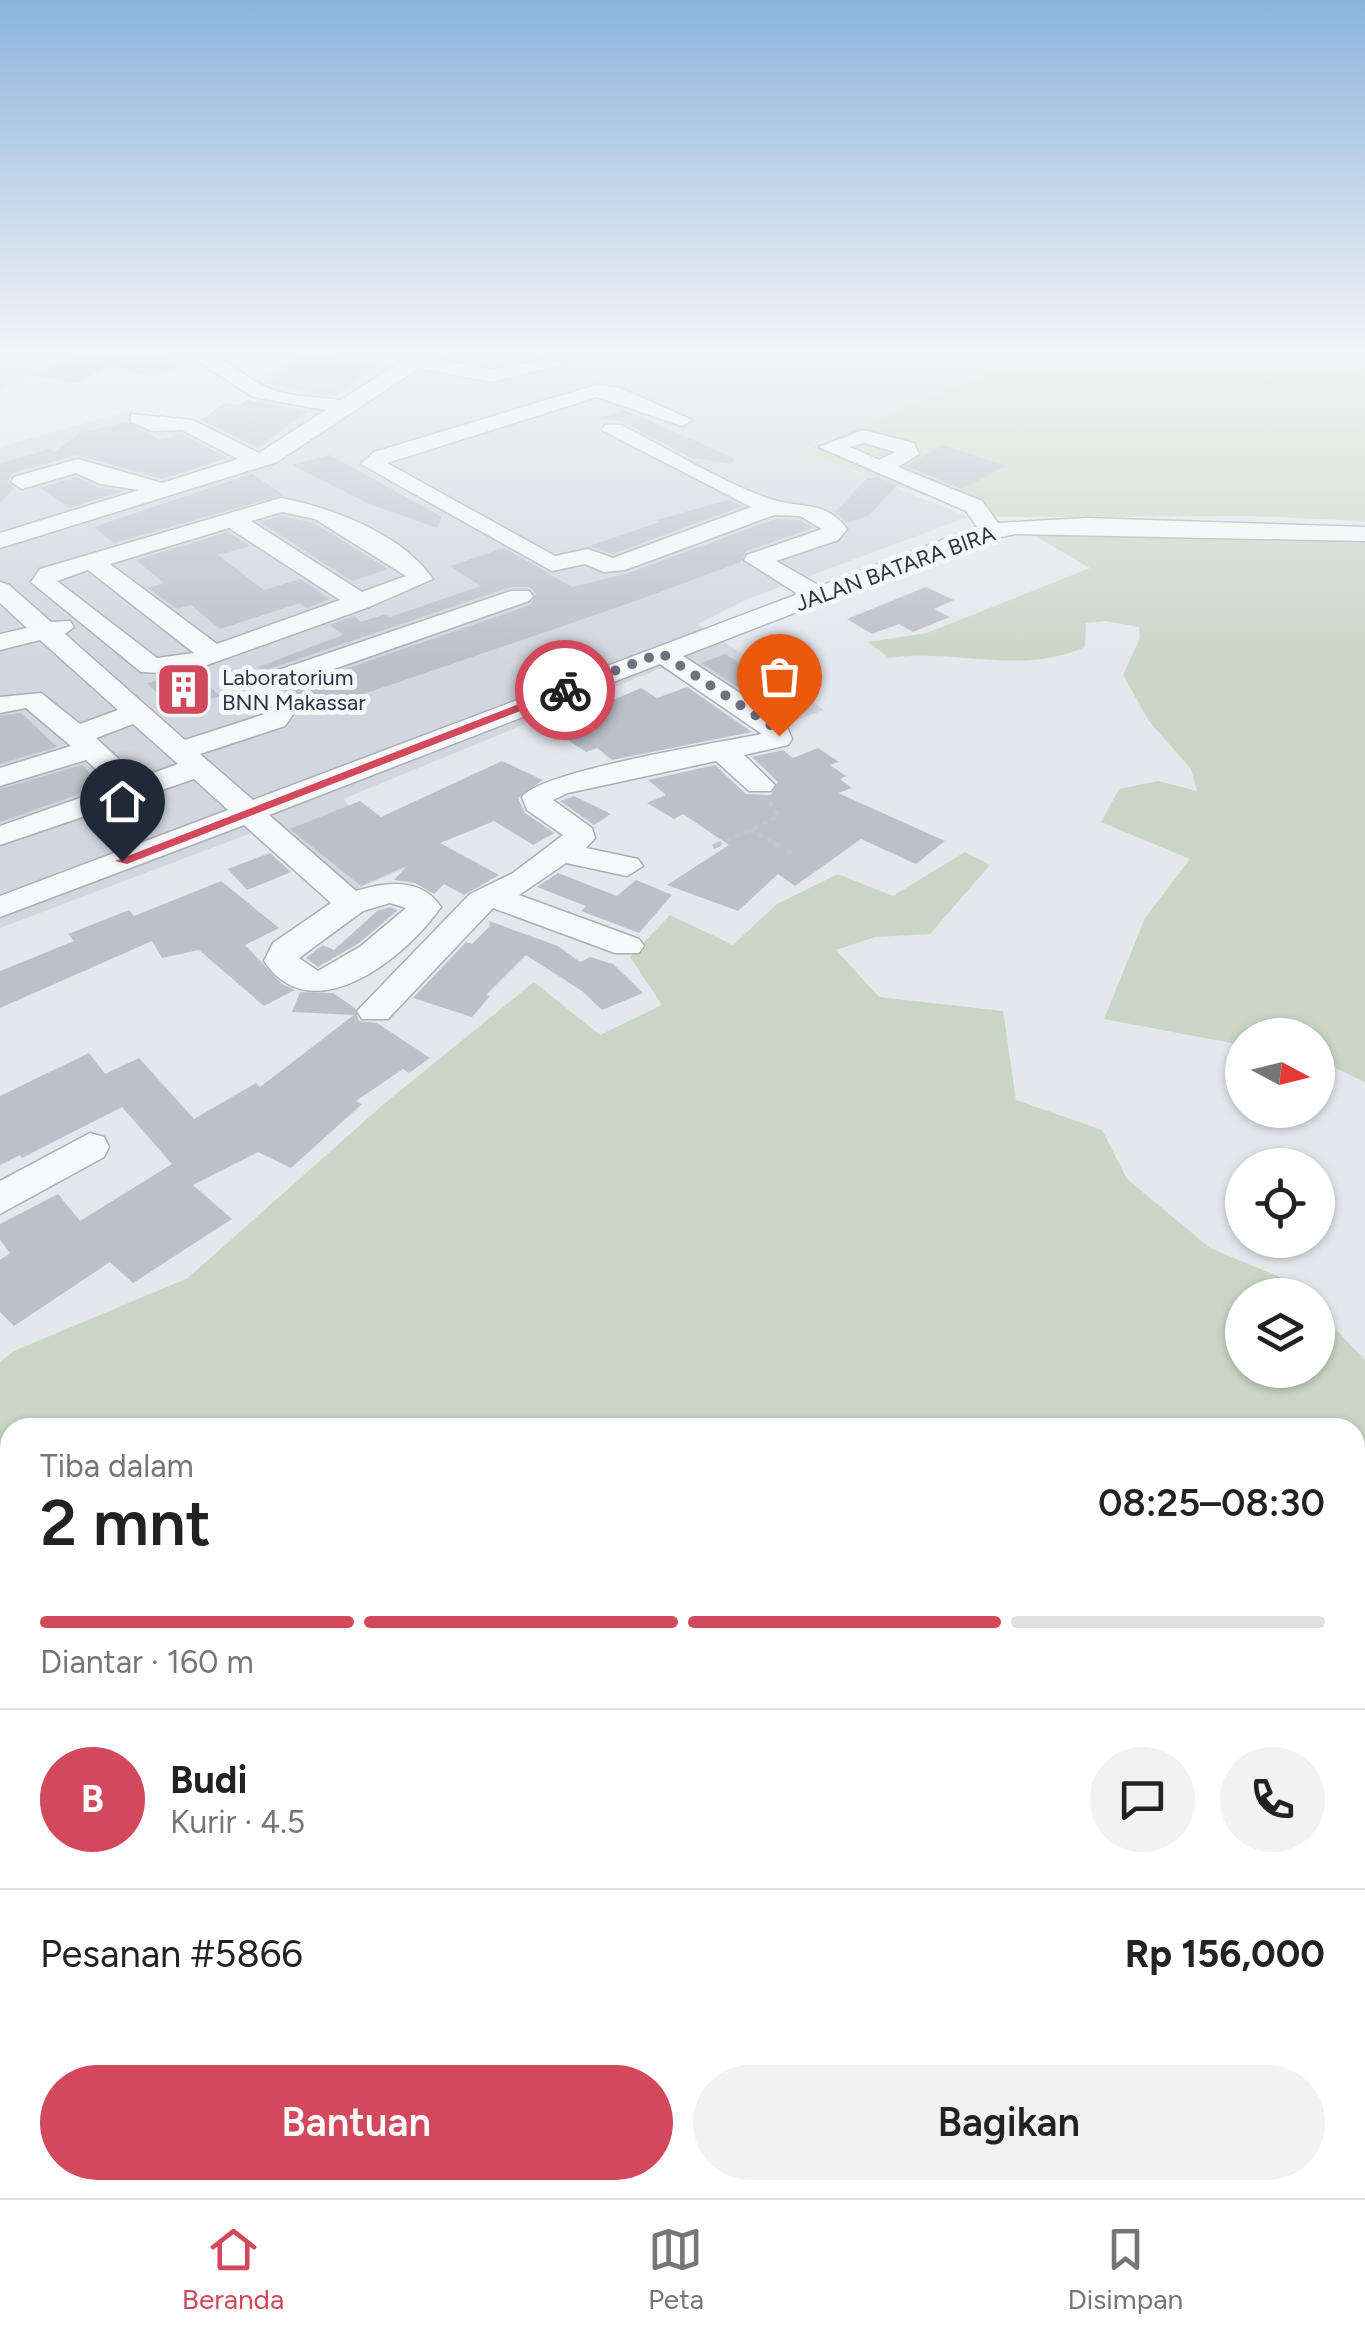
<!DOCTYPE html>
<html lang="id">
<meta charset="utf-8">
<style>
:root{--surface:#fff;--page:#f2f2f2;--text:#222;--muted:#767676;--line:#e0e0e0;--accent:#d1495b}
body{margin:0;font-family:Figtree,sans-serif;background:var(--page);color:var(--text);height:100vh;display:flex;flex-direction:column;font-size:38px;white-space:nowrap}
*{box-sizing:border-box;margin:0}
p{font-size:32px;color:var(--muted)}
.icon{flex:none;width:55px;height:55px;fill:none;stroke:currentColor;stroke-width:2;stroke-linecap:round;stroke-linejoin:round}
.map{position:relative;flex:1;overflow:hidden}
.panel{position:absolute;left:0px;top:1418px;width:1365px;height:782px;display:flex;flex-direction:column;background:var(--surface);border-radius:30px 30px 0 0;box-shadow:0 2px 8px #0004}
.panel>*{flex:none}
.needle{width:65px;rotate:97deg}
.fabs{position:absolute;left:1225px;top:1018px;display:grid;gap:20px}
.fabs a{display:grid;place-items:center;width:110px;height:110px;border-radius:50%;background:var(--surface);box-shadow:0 2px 8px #0004;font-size:50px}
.pin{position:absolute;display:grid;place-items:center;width:85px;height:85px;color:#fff;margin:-102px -42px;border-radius:50% 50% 50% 0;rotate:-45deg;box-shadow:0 0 10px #0007}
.pin .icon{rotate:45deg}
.courier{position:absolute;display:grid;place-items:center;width:100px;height:100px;margin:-50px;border:8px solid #d1495b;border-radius:50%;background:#fff;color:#222;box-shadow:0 2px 12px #0007}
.head em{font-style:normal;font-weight:600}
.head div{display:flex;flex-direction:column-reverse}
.head{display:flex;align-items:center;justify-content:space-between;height:170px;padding:0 40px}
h1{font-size:65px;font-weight:600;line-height:75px}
.bar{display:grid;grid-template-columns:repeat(4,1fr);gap:15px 10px;align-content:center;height:120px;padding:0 40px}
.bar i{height:12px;border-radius:8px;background:var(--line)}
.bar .selected{background:var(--accent)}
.bar p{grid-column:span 4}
.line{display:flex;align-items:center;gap:25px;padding:0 40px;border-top:2px solid var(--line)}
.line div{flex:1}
.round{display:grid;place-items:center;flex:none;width:105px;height:105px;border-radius:52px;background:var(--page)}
.action{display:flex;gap:20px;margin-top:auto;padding:20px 40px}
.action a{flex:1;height:115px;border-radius:60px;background:var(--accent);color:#fff;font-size:40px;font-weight:600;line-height:115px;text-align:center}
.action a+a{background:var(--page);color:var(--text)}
.menu{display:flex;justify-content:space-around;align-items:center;height:140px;border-top:2px solid var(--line);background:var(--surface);font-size:28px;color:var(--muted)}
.menu a{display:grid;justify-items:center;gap:5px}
.menu .selected{color:var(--accent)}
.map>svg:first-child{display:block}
.built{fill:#d2d6de}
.green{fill:#c9d6c5;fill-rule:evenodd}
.building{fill:#bbc0ca}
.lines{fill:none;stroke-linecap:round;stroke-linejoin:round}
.minor-casing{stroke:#a9aeb7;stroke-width:3}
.path-far1{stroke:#c2c5cb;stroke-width:4;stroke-dasharray:5 5;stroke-linecap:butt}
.path{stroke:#c2c5cb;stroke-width:5;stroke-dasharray:8 8;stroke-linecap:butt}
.minor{fill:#f7f8fa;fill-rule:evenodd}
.route{fill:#d1495b}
.done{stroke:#6c737f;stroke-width:10;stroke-dasharray:0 18}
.labels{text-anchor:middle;stroke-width:10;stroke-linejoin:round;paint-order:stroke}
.far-street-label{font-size:22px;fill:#2b3445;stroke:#f4f6f9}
.far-poi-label{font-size:22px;fill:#2b3445;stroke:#f4f6f9;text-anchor:start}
</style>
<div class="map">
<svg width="1365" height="2198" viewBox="0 0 1365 2198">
<rect width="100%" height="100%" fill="#e4e7ec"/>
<path class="built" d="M0,354H59L0,390Z
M301,354H1033L802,450L968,517L748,599L698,624L824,710L771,729L661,668L343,799L410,866L333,899L254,832L0,928V447L127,411L160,423L193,426L236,420L261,399L241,390Z"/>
<path class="green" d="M1033,354H1365V521L1252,516L984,517L801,451Z
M1032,534L1365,541V1082L1318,1060V1035H1242V1045L1104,1019L1145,918L1190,859L1101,822L1119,789L1158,781L1197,791L1191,769L1149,721L1123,675L1140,638L1139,627L1106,621L1086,623L1085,647C1021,676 956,648 889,658L868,642L927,633L1090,568Z
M965,852L990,865L930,934L875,937L836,950L879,997L1003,1011L1016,1100L1102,1130L1127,1179L1210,1248L1287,1280L1302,1295H1242V1370H1318V1311L1365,1360V2198H0V1362L14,1351L188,1278L385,1103L534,982L600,1035L662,1005L630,957L670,915L733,945L777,904L838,874L893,896ZM10,1428H1355V2190H10Z"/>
<path class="building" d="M80,354H148L186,364L153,377L111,365L76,383L30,375Z
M305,354L379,364L336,396L268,384Z
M249,399L252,401L308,411L258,448L201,420L225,403L240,405Z
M625,410L734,458L732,464L689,457L623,422L600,418Z
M127,422L160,440L181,434L228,458L162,479L77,455L13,473L7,483L14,488L0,503V463L50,449L55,452L79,433Z
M943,445L1006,466L962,489L906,466Z
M330,455L442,517L437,528L367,503L292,465Z
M252,474L284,495L114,543L94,527Z
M76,477L99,488L122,491L70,508L40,488Z
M878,477L912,492L897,486L868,516L847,523L835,512L867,478Z
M728,500L742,506L613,554L590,546L659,522L656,520Z
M282,516L314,523L388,569L352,581L260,522Z
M775,519L799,520L813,528L746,551L741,562L630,603L311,712L285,690L530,605L536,594L529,587H510L263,671L258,667L343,635L330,625L354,616L361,622L386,614L390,617L481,586L450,566L504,548L572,587L626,574Z
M228,532L250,546L218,555L264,590L300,579L330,599L307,608L300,603L220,629L191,605L177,609L148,588L164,583L136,560Z
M926,587L954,600L934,609L950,617L913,632L899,624L872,634L847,619Z
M725,654L745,666L780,654L786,667L741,689L701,663Z
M195,673L220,696L175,711L147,683Z
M687,687L752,732L612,760L597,748L586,752L562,736L579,730L573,725L611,708L604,704L641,688L657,698Z
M21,713L57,747L0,764V716Z
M818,748L839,762L830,765L846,776L840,779L852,788L838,793L945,841L916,864L861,839L795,886L778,874L738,911L667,885L729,845L683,814L674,819L647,803L666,795L648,780L715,765L746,794L771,795L778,782L752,757L783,750L793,758Z
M502,761L543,780L518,798L525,813L554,833L533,845L494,821L440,843L499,875L464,895L444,884L434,894L415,883L394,880L408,865L361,886L290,829L360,801L381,817Z
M82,765L102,786L0,822V789Z
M574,796L611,814L594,825L560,801Z
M270,853L291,872L247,890L228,869Z
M558,873L617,896L636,880L672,895L639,933L581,911L586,906L537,887Z
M221,881L279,928L245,945L282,984L295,990L264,1006L199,950L162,958L152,941L0,1008V971L74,941L68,934L129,910L134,916Z
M390,907L398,910L359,943L318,967L306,958L323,945L334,950L377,911Z
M489,921L558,946L580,962L590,957L613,964L643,993L602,1010L582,991L526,955L486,995L490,996L472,1017L413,998L466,942L472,944L490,926Z
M300,992L333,993L355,1008L359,1021L377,1023L430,1058L409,1073L403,1069L356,1101L362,1104L291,1168L258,1152L193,1185L232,1219L133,1283L110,1262L14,1326L0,1312V1260L10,1253L0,1240V1224L58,1194L80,1221L172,1164L122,1107L22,1158L20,1155L0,1165V1096L89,1053L105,1074L139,1058L194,1119L256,1083L260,1087L354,1015L292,1012Z"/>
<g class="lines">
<defs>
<path id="minor" d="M186,354C228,353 231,369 264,386C284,397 318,397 341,400L413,354H436L432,358L492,370L553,358L563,364L492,382L419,368L277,462L0,548V533L139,490L100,484L76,473L22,489L11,482L14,477L78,459L162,483L238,459L182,430L152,431L131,422V414L193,420L259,453L326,410L253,397Z
M596,385L620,388L692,420L682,426L597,397L387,463L555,556L588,549L613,558L751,507L602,430L605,425H621C669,449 719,481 770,499C799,509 825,499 847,529L838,540L776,561L820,586L977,527L966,511L819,447L863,430L914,443L919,454L898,467L982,501L998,523L1086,518L1365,527V541L1016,534L981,541L683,656L785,722L792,739L788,745L744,755L775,785L771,791H749L716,761L568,793L553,800L592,828L595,838L586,848L638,859L643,866L627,876L566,863L519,895L639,939L644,946L639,953H615L493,908L388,1019H362L357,1011L470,894L513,873L563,835L527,810L522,797C540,771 722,742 762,734L660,664L269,815L356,891C386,882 421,877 441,907C407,956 313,1034 264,961L273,943L331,903L244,825L0,917V896L228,810L194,779L0,845V826L114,786L86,760L0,786V768L71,746L26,708L0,713V697L41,693L80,724L118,710L40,640L0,650V634L27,628L0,603V582L9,585L51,622L70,621L74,627L65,634L185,740L265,714L252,692L261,676L511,591H529L533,596L529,601L282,687L280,692L294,713L285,726L200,754L253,800L798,594L744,560L747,555L822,529L800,516L774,515L625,570L604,572L585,564L552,571L361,464L374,452ZM864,443L895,452L879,460L850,447ZM133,724L178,764L139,778L96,738ZM390,903L406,908L361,946L318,971L299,958L363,911Z
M281,498C333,508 402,534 433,579L369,607L182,674L141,672L31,582L40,569ZM282,512L315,519L406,576L362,592L251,521ZM229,528L340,600L217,644L110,564ZM88,570L194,653L157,658L57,581Z
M90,1133L104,1137L109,1147L104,1157L0,1214V1181Z
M10,1654V1706L0,1710V1658Z"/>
</defs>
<use href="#minor" class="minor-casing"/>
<path class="path-far1" d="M750,829L777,845
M717,845L779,816L769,801"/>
<path class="path" d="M773,842L791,853
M713,847L723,842"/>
<use href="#minor" class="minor"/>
</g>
<linearGradient id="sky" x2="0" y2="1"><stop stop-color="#8bb4dd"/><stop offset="0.53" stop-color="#f3f4f6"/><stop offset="1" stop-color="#f3f4f6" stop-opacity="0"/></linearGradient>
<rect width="1365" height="662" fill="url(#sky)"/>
<path class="route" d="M565,686L569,692L127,864L115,861Z"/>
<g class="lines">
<path class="done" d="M565,690L661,653L775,728L779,736"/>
</g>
<defs>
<symbol id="building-square" viewBox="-11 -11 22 22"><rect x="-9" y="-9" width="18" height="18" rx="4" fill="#d1495b" stroke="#f4f6f9"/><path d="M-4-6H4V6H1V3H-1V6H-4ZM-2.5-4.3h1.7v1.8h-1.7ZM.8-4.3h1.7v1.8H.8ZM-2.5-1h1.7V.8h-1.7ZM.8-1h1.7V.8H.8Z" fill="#fff"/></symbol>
</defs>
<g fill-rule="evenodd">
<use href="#building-square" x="152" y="658" width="63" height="63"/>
</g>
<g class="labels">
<g class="far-street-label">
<text transform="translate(895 568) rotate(-20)" y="8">JALAN BATARA BIRA</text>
</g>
<g class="far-poi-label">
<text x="222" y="685">Laboratorium<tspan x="222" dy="25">BNN Makassar</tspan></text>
</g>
</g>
</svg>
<div class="fabs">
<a><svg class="needle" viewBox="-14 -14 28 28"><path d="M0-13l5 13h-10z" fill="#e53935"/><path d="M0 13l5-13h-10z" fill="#767676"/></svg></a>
<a><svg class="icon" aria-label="locate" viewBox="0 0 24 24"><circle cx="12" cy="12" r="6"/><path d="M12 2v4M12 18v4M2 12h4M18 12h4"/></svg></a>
<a><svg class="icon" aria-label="layers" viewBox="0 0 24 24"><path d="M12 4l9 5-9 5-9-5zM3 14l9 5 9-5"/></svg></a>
</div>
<div class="pin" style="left:779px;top:736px;background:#ea580c"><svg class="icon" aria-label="bag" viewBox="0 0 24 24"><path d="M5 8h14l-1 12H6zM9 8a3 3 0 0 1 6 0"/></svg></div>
<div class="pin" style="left:122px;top:861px;background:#1f2937"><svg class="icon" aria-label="home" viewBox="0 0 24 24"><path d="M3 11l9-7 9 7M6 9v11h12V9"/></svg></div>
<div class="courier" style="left:565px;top:690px"><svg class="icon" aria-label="bike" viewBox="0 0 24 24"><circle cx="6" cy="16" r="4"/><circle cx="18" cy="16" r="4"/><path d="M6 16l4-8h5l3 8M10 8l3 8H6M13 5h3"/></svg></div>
<section class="panel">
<div class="head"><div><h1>2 mnt</h1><p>Tiba dalam</p></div><em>08:25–08:30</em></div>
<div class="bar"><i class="selected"></i><i class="selected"></i><i class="selected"></i><i></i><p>Diantar · 160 m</p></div>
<div class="line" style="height:180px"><b class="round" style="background:var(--accent);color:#fff">B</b><div><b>Budi</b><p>Kurir · 4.5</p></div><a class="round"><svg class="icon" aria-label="chat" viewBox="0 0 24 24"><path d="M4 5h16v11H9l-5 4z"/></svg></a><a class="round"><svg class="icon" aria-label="phone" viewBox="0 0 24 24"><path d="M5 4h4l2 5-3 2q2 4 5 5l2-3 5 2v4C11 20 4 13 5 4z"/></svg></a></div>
<div class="line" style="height:130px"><div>Pesanan #5866</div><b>Rp 156,000</b></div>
<div class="action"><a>Bantuan</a><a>Bagikan</a></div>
</section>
</div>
<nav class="menu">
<a class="selected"><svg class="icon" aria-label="home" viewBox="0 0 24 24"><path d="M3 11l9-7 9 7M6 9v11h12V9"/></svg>Beranda</a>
<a><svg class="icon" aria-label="map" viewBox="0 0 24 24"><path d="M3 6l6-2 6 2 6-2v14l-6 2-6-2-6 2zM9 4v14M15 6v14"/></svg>Peta</a>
<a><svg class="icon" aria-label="saved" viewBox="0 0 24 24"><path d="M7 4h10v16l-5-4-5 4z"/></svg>Disimpan</a>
</nav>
